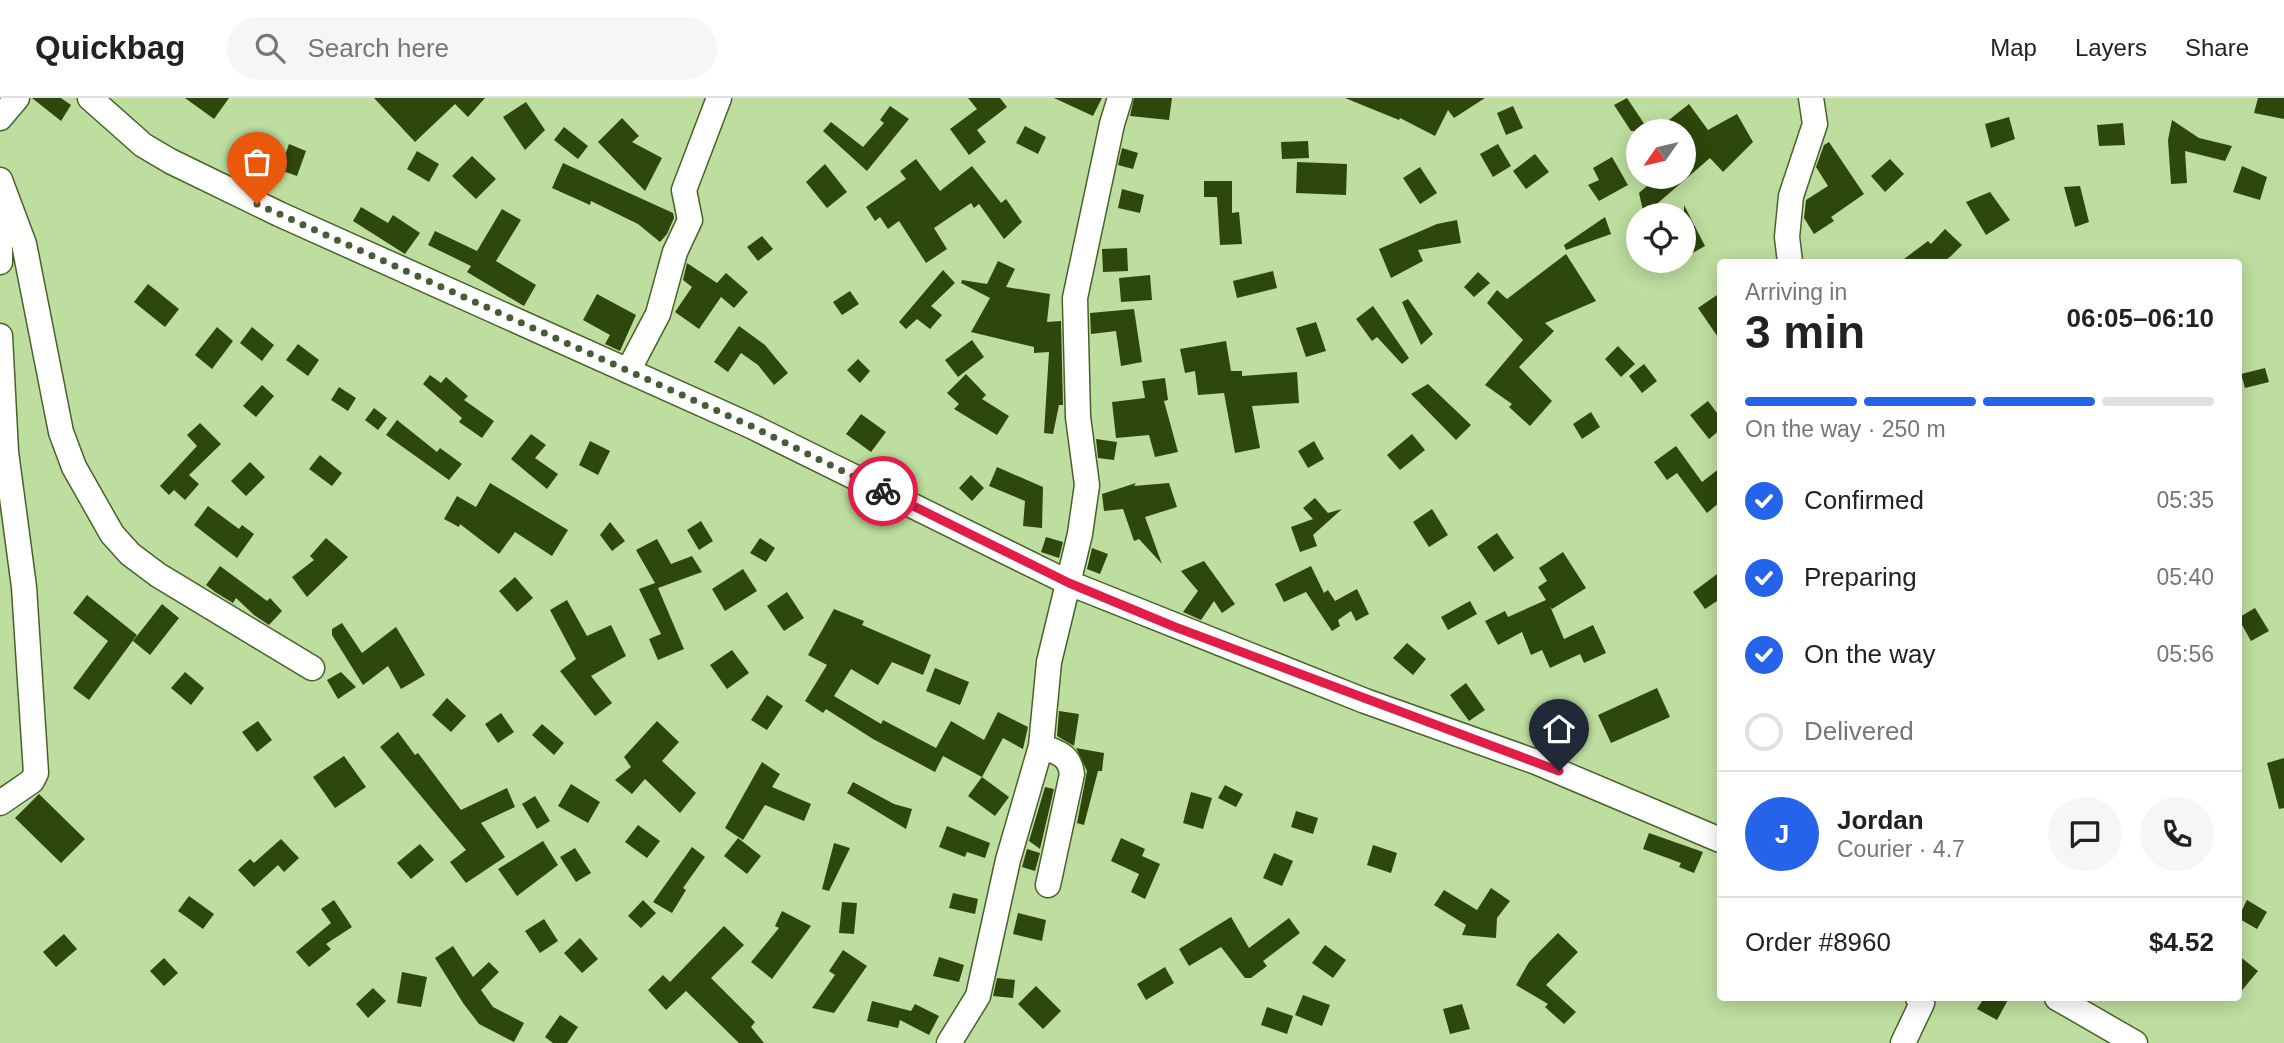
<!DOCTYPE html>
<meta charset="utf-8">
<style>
:root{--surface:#fff;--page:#f6f6f6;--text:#222;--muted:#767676;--line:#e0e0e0;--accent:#2563eb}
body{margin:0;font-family:Arial,sans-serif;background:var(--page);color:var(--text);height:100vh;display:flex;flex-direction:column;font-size:26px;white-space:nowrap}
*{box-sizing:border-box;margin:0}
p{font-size:23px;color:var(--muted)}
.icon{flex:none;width:38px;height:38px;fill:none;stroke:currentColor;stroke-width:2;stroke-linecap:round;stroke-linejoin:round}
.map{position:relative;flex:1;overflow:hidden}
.sheet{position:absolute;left:1717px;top:161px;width:525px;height:742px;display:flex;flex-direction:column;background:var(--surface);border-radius:7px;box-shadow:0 4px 18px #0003}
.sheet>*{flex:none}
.needle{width:46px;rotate:236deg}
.buttons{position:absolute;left:1626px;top:21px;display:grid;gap:14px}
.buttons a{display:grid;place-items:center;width:70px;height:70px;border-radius:50%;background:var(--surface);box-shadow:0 4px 18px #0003;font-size:35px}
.pin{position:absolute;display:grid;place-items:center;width:60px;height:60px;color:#fff;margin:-72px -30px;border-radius:50% 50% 50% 0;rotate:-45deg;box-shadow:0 0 7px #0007}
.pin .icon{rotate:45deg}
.courier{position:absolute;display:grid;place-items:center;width:70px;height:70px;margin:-35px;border:5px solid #e11d48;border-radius:50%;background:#fff;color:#222;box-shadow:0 2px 9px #0007}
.head em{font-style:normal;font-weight:700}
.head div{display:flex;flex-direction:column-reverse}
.head{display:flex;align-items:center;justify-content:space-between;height:119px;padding:0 28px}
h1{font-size:46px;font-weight:700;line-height:52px}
.bar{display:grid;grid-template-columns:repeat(4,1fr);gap:10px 7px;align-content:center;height:84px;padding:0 28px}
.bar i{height:9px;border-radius:5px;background:var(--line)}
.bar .selected{background:var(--accent)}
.bar p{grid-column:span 4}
.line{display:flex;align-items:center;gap:18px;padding:0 28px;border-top:2px solid var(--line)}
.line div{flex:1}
.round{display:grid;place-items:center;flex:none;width:74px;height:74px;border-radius:37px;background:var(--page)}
ol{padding:0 28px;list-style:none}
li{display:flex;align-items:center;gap:21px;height:77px}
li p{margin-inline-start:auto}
li .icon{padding:7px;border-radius:50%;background:var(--accent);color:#fff;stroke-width:4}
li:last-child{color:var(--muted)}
li i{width:38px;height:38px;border:4px solid var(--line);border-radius:50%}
header{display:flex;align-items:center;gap:42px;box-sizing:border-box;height:98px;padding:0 35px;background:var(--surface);border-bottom:2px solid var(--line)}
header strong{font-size:33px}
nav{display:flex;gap:38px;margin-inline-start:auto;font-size:24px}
.search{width:490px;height:63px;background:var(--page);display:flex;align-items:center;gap:18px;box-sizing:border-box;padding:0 24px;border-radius:38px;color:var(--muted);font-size:26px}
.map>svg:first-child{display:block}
.building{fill:#2e470c}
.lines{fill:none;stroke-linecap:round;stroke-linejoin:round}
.minor-casing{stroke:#476229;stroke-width:27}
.minor{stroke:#fff;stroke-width:24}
.done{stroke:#495c38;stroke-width:7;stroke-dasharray:0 12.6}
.route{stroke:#e11d48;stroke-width:9}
</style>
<header>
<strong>Quickbag</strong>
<div class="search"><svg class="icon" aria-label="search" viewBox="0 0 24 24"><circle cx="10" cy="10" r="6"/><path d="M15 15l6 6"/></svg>Search here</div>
<nav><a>Map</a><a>Layers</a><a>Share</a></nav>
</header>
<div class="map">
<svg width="2284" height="945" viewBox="0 0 2284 945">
<rect width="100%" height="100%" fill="#bdde9f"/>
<path class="building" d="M32,0H61L71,7L61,23Z
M185,0H229L214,21Z
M374,0H485L468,19L455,6L415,44Z
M968,0H1000L1007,9L977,32L986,44L969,57L950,31L977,11Z
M1054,0H1102L1093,18Z
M1134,0H1172L1169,22L1130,18Z
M1345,0H1485L1454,20L1448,12L1435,38L1400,20L1399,22Z
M1627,0L1649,33H1631L1614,7Z
M2258,0H2284V21L2254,15Z
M526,4L545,32L525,52L503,19Z
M1689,6L1708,32L1737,16L1753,44L1723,74L1710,60L1644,117L1639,95L1657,79H1684V33H1655Z
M890,8L909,21L867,73L823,33L831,24L863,49L884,25L880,22Z
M1513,8L1523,30L1506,37L1497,15Z
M2009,19L2015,41L1991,50L1985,26Z
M622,20L639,38L632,44L662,60L645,93L598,44Z
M2172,22L2199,40L2232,48L2225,63L2185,53L2187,85L2171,86L2168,42Z
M2123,25L2125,47L2099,48L2097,27Z
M1025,28L1046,39L1038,56L1016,45Z
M564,29L588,48L578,61L554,42Z
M1308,43L1309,60L1282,61L1281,44Z
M1829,44L1864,96L1831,119L1834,123L1814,136L1804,120L1806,102L1828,88L1816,69L1824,47Z
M289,46L306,53L297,78L280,72Z
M1498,46L1511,68L1493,79L1480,56Z
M1122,50L1138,55L1133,71L1118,67Z
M417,53L439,66L429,84L407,71Z
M1535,56L1549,74L1526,91L1513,73Z
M472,58L496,81L476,101L452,78Z
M1612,59L1628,87L1599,103L1588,87L1599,82L1593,70Z
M916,61L940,93L972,68L1001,105L1006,101L1022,124L1004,141L979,106L974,110L971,105L934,130L947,151L926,165L899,123L888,131L880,119L875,123L866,109L906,81L900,73Z
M1890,61L1904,76L1885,94L1871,78Z
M1297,64L1347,66L1346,97L1296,95Z
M563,65L673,115L674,120L667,136L660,144L638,126L591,103L590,107L552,90Z
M825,66L847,94L827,110L806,84Z
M2242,68L2267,79L2260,102L2233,94Z
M1420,69L1437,95L1420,106L1403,80Z
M1204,83H1232V115L1239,114L1242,146L1220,147L1217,99H1204Z
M2080,88L2089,124L2075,129L2064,89Z
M1122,91L1144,97L1140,115L1118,110Z
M1990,94L2010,122L1986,137L1966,104Z
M1684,107L1705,148L1689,157L1684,147Z
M361,109L388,125L393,117L420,135L405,156L353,123Z
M502,111L521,122L496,163L536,187L524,208L467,174L471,168L428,147L435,133L477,153Z
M1605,119L1611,136L1566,152L1564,147Z
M1457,122L1461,145L1418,152L1423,163L1391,180L1379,151L1437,126Z
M1945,131L1962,147L1950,159L1942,164H1900L1928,143L1931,146Z
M762,138L773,151L758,163L747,149Z
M1127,150L1128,173L1103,174L1102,151Z
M1566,156L1596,203L1545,225L1554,233L1519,269L1552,303L1530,328L1509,309L1512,306L1485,287L1523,242L1487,205L1497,192L1507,201Z
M998,163L1015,171L1006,189L1050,196L1047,224L1061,223L1063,307H1059L1053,336L1044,335L1049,254L1034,255V249L971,234L990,200L961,185L962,182L987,186Z
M687,165L717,185L726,175L748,194L734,210L721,199L699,231L675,214L692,189L683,182Z
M943,172L955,185L931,208L942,217L930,231L917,221L906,231L899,224Z
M1273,173L1277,190L1237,200L1233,183Z
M1478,174L1490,185L1474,199L1464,189Z
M1150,177L1152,202L1121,204L1119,180Z
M148,186L179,211L165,229L134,204Z
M850,193L859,206L842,217L833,204Z
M1720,195V242L1698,210Z
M597,196L636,217L620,253L605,246L610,237L583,222Z
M1408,201L1433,236L1421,247L1402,204Z
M1373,208L1409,260L1402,266L1377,239L1372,243L1356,221Z
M1134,211L1142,264L1121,268L1116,233L1091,236L1090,215Z
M1316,224L1326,253L1306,259L1296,230Z
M739,228L765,247L788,275L774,287L758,267L741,255L728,274L714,264Z
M217,229L233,243L212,271L195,257Z
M252,229L274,247L262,263L240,245Z
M972,242L984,259L958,279L945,262Z
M1226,243L1231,273H1242V278L1297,274L1299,305L1252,308L1260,350L1235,355L1224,295L1198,297L1195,273L1185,275L1180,251Z
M298,246L319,262L308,278L286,262Z
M1618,248L1635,266L1621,279L1605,261Z
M858,261L870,273L860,285L847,272Z
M1644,266L1657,283L1642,295L1629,278Z
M2265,270L2269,284L2245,290L2241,276Z
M966,276L986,297L982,301L1009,318L997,337L954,311L959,306L947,295Z
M430,277L441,285L446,279L468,298L464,302L494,323L482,340L459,324L462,320L423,286Z
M1165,280L1168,302L1164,303L1178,354L1155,359L1149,337L1116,340L1112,304L1145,300L1142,283Z
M1428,286L1471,327L1456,342L1411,296Z
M262,287L274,298L256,319L243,308Z
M339,289L356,300L348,313L331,302Z
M1708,303L1720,319V332L1709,341L1690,317Z
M374,310L387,320L378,332L365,322Z
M1591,314L1600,329L1582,341L1573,326Z
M861,316L886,334L871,354L846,336Z
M397,322L437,354L440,350L462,366L449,382L386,337Z
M200,325L221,346L189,377L199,386L185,402L174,392L169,397L160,388L197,348L187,337Z
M531,336L546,347L535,360L558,376L547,391L511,361Z
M1412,336L1425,352L1400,372L1387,357Z
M1096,341L1117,344L1114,362L1098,360Z
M590,343L610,353L598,377L579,367Z
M1314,343L1324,361L1308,370L1298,353Z
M1676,348L1702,384L1720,370V404L1707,415L1677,375L1667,382L1654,364Z
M320,357L342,375L332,388L309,371Z
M250,364L265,379L246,398L231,383Z
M997,369L1043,389L1042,430L1023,428L1025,403L989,388Z
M971,377L984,390L972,403L959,390Z
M490,385L568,432L552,458L515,434L499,456L460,426L459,429L444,421L457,398L476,409Z
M1136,385L1134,388L1169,385L1177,409L1145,419L1162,466L1139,441L1134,443L1123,411L1104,413L1102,396Z
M1315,400L1328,415L1342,411L1313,437L1317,448L1300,454L1291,429L1313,421L1303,410Z
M208,408L239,431L242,427L254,436L237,460L194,427Z
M1432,411L1448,437L1429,449L1413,424Z
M701,423L713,443L699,452L687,432Z
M610,424L625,443L612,453L600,437Z
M1497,435L1514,460L1494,474L1477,449Z
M1046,439L1063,444L1059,460L1041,454Z
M326,440L348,459L307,499L292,479L314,462L310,458Z
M760,440L775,450L766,464L750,455Z
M657,441L671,466L692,458L702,474L658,490L684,551L658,562L649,541L661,536L639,491L655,485L636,452Z
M1092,450L1108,456L1100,476L1087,471Z
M1563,454L1586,490L1552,511L1550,508L1564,541L1593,527L1606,555L1584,565L1580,556L1550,570L1542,552L1531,557L1522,534L1498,547L1485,523L1505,513L1508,519L1546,502L1538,489L1547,483L1539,470Z
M1204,463L1235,506L1222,515L1214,503L1201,522L1183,514L1198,493L1181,473Z
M220,468L267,503L270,500L282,513L269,527L254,517L236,500L233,505L215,494L206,487Z
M1311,468L1324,495L1328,492L1335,503L1357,491L1369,516L1356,523L1351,513L1338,522L1340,528L1332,533L1306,494L1284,504L1275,486Z
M743,471L757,493L725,513L712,491Z
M1720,474V501L1705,511L1693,494Z
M515,479L533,500L517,514L499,493Z
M787,494L804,520L784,533L767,508Z
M87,497L137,537L89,602L73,590L108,543L73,515Z
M567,502L587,538L611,527L626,558L591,578L612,605L595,618L560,573L576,561L550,512Z
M1470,503L1477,516L1448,532L1441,519Z
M162,506L179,520L150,557L133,543Z
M2255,510L2269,533L2251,543L2238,520Z
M834,511L864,523L862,527L931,557L923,577L892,564L878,587L851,571L834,598L881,626L883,622L936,650L951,623L984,642L998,614L1028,629L1023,651L1003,640L982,679L943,658L935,674L873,641L826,611L823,615L805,603L827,567L808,557Z
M342,525L362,555L396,529L425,577L401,591L388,568L363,587L332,537V531Z
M1407,545L1426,561L1413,577L1393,560Z
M732,552L749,575L727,591L710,567Z
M935,570L969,584L960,607L926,593Z
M185,574L204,590L191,607L171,590Z
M341,574L356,589L338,601L327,582Z
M1466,585L1485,612L1469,623L1450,597Z
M1657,590L1670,619L1611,645L1598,617Z
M767,597L783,608L767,632L751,622Z
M447,600L466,618L451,634L432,617Z
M1059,613L1079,616L1074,648L1057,638Z
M501,615L514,634L498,645L485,626Z
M258,623L272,642L257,654L242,634Z
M657,623L679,644L662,663L696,695L680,715L645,681L632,696L615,682L631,669L624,659Z
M542,626L564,645L554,657L532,637Z
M398,634L415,657L418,655L461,712L507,690L515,709L481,725L505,759L466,785L450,764L466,752L380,649Z
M1076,650L1104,655L1102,673H1098L1084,727L1077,725L1087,673Z
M344,658L366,689L335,710L313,679Z
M2284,660V710L2279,711L2267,665Z
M762,664L780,676L772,689L811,706L804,723L765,707L743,742L725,730Z
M982,679L1009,699L995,718L968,698Z
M853,684L894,706L912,711L906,731L847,695Z
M571,686L600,704L588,725L558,708Z
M1225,687L1243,696L1236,709L1218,700Z
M1045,689L1054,691L1040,751L1029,743Z
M1191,694L1212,700L1203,731L1183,725Z
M39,696L85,741L61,765L15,720Z
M535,698L550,723L537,731L522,706Z
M1296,713L1318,720L1313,736L1291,729Z
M638,727L660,743L647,760L625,744Z
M947,728L990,745L985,760L967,754L965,759L939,749Z
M1649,735L1703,754L1694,775L1679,769L1681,765L1643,751Z
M738,740L761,758L747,776L724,758Z
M1121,740L1145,751L1142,758L1160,766L1145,801L1131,794L1139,776L1111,763Z
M281,741L299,760L284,774L278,767L254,789L238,772L250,761L254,765Z
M543,743L558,767L517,798L498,771Z
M834,745L850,750L829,793L822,791Z
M420,746L434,762L411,781L397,765Z
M1373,747L1397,755L1391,775L1367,767Z
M692,749L705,759L683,790L686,792L672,815L653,804Z
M575,750L591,775L576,784L560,759Z
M1027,751L1040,755L1035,773L1022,769Z
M1274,755L1293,763L1282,788L1263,780Z
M1491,790L1510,803L1497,820L1496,840L1462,837L1466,827L1434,807L1444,792L1477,812Z
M953,795L978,801L975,816L949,810Z
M189,798L214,816L203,831L178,813Z
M334,802L352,829L326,846L331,851L309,869L296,854L331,825L321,811Z
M643,802L656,815L641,830L628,818Z
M2247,802L2267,814L2257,831L2238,820Z
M842,804L857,805L854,836L839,835Z
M782,813L811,828L772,881L751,864L779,830L775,828Z
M1018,815L1046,822L1042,843L1013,836Z
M1231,819L1249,850L1289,820L1300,835L1263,863L1267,868L1251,880H1245L1221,849L1189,868L1179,851Z
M544,821L558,843L540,855L525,833Z
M724,828L744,847L711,880L755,924L751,929L764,945H739L686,893L666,912L648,892L663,877L670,884Z
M1558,835L1578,854L1546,887L1576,914L1564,926L1545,909L1548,906L1516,887L1529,864Z
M64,836L77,851L56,869L43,854Z
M580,840L598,861L582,875L564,855Z
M1325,847L1346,862L1333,880L1312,865Z
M453,848L473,879L489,864L499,874L481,892L493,909L524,925L514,944L479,926L463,905L435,860Z
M843,852L867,868L834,915L812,910L835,877L829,873Z
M2238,857L2258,873L2238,897Z
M939,859L964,867L959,884L933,878Z
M164,860L178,875L164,888L150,873Z
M1165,869L1174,885L1146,902L1137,886Z
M402,874L427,879L421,909L397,905Z
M997,880L1015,882L1013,900L993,898Z
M1036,888L1061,913L1043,931L1018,906Z
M373,890L386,903L368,920L356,906Z
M1303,897L1330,907L1322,928L1295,917Z
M1984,900H2009L1997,922L1977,911Z
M872,903L911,913L915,906L939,918L929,937L900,922L898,930L867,923Z
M1462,906L1470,931L1450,936L1443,911Z
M1267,909L1293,918L1287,936L1261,927Z
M560,917L578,929L567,945H553L545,939Z"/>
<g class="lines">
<defs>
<path id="minor" d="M90,0L143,47L170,63L279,116L751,328L1069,485L1365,603L1536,664L1720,742
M0,20L17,0
M0,82L24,146L61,334L74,369L112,436L130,456L158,477L312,570
M0,104V164
M1790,164L1787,139L1791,98L1815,26L1811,0
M0,238L6,354L24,489L36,675L32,683L0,705
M628,273L658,216L675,154L690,122L684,92L719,0
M1041,648C1058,655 1069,656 1072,676L1048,787
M2057,900L2135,945
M949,945L978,898L1008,762L1041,648L1049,564L1080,436L1087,387L1078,319L1075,200L1112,26L1120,0
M1903,945L1922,905L1918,900"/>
</defs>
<use href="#minor" class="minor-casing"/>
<use href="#minor" class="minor"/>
</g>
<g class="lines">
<path class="done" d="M257,106L751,328L883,393"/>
<path class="route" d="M883,393L1069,485L1175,529L1559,673"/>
</g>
</svg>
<div class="buttons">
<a><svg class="needle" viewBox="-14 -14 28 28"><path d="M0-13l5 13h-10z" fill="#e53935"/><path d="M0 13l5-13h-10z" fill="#767676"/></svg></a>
<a><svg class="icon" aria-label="locate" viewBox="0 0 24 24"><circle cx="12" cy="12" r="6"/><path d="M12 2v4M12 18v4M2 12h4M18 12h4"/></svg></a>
</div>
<div class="pin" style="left:257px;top:106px;background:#ea580c"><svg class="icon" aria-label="bag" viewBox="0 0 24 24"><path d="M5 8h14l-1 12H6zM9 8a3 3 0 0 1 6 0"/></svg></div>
<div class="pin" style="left:1559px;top:673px;background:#1f2937"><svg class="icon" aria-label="home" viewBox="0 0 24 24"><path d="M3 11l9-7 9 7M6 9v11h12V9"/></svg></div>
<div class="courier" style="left:883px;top:393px"><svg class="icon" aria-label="bike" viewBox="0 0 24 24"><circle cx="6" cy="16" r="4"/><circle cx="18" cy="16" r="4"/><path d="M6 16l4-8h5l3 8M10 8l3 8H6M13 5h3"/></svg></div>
<section class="sheet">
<div class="head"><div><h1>3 min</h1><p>Arriving in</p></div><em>06:05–06:10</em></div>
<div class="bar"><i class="selected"></i><i class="selected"></i><i class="selected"></i><i></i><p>On the way · 250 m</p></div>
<ol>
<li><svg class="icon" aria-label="check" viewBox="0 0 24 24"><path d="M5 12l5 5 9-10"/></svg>Confirmed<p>05:35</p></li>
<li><svg class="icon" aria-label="check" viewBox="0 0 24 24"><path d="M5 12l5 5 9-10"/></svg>Preparing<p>05:40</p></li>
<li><svg class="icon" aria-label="check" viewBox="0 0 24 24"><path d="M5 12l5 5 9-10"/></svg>On the way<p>05:56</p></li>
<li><i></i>Delivered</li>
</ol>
<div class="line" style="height:126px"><b class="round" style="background:var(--accent);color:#fff">J</b><div><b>Jordan</b><p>Courier · 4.7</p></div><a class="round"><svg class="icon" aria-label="chat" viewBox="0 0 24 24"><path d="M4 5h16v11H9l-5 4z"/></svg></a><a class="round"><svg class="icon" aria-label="phone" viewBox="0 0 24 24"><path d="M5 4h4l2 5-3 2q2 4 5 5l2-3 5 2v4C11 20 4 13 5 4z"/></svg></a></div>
<div class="line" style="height:91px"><div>Order #8960</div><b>$4.52</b></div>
</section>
</div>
